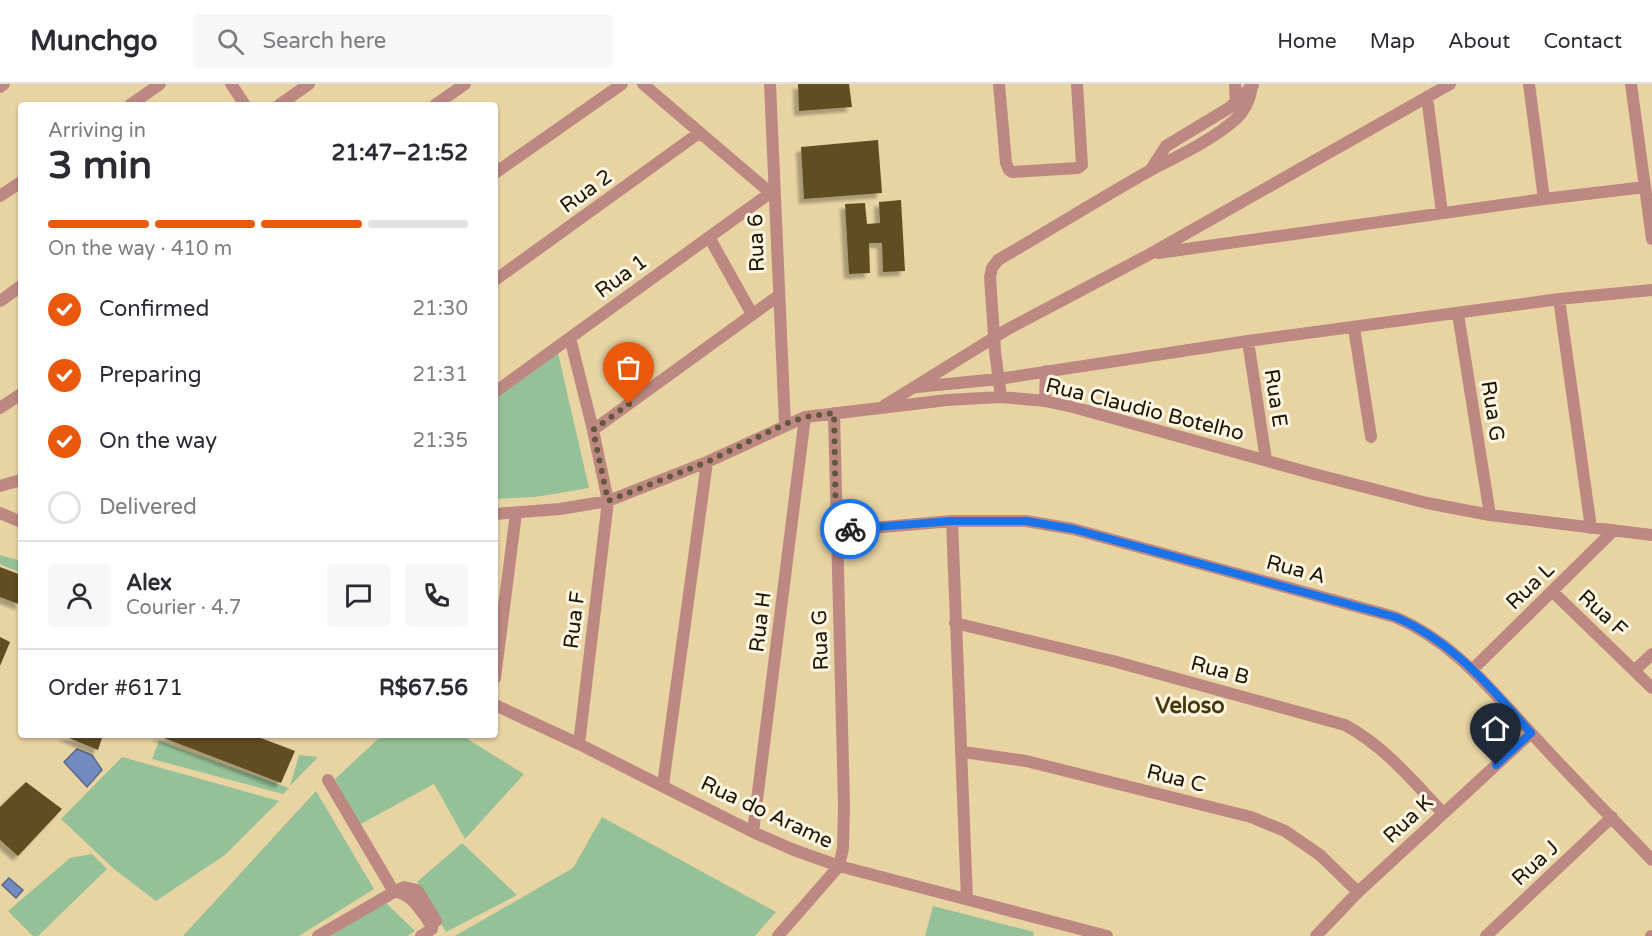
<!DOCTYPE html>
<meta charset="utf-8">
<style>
:root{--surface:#fff;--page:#f7f7f7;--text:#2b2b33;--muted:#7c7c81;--line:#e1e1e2;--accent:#ea580c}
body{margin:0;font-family:"Varela Round",sans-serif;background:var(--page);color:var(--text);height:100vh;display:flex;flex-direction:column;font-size:22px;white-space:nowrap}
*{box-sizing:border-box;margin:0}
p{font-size:20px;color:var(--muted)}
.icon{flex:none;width:33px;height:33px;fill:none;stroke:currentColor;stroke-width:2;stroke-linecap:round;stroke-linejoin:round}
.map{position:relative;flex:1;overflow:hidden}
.panel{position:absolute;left:18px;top:18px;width:480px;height:636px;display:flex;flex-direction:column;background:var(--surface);border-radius:6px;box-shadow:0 2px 4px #0004}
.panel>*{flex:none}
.pin{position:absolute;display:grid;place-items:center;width:51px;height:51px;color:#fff;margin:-62px -26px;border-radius:50% 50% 50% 0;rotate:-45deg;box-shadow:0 0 6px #0007}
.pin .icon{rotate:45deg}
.courier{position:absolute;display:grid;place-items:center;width:60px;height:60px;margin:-30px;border:4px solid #1a73e8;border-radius:50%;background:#fff;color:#222;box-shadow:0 2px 8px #0007}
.headline em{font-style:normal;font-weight:700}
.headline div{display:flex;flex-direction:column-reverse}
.headline{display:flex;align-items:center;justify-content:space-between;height:102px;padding:0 30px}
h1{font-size:39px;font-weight:700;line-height:45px}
.bar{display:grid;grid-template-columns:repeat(4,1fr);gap:9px 6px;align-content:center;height:72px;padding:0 30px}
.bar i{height:8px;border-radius:4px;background:var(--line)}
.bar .on{background:var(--accent)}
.bar p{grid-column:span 4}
.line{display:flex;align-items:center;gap:15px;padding:0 30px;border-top:2px solid var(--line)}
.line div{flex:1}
.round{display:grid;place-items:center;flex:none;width:63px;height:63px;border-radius:6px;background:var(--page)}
ol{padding:0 30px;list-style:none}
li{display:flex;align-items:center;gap:18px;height:66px}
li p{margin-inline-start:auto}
li .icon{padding:6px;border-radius:50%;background:var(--accent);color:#fff;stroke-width:4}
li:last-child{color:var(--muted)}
li i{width:33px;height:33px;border:3px solid var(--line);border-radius:50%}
header{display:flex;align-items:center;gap:36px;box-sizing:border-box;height:84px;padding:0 30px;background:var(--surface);border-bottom:2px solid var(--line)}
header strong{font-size:28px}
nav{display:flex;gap:33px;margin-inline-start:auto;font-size:21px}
.search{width:420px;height:54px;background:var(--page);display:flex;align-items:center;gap:15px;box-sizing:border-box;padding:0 21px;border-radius:6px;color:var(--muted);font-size:22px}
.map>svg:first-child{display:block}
.green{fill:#95c198}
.water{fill:#738ac0;stroke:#596788;stroke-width:1.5}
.building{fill:#604d21;filter:url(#shadow)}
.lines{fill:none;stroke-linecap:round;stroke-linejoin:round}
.minor{stroke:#bd8882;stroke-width:12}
.done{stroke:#64583c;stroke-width:6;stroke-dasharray:0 10.8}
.route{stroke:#1a73e8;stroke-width:8}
.labels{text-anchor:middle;stroke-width:6;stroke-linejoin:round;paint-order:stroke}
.street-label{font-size:21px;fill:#1d1504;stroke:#fef6e2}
.neighbourhood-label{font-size:22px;font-weight:bold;fill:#493706;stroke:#fef6e2}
</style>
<header>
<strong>Munchgo</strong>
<div class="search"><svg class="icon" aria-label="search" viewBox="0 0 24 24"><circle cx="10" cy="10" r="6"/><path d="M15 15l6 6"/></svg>Search here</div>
<nav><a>Home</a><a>Map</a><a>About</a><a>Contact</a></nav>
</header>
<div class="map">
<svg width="1652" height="852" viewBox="0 0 1652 852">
<defs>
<filter id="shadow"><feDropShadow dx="-5" dy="5" stdDeviation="1.5" flood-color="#0004"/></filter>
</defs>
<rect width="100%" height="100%" fill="#e8d3a3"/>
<path class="green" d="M558,269L589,404L535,413L495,415V311Z
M0,471L21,477V489L0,480Z
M394,651H461L524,690L465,755L434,700L359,741L335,695L378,655Z
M159,657L289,704L283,710L152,675Z
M299,671L318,673L290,702Z
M122,673L279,717L225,771L156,817L114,785L61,735Z
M316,707L374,805L299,852H183Z
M602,733L776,828L755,852H455L573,784Z
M462,759L517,811L446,848L417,798Z
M92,770L107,785L38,852H33L8,827L70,774Z
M385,818L415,847L407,852H330Z
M933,822L1034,848L1033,852H925Z"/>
<path class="water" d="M77,665L92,671L102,686L87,703L64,678Z
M9,794L23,806L16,814L2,801Z"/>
<path class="building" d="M798,0H849L852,23L799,27Z
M878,56L882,109L804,115L801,63Z
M901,116L905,187L883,188L882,159H869L870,189L849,190L845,120L865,119L867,140L880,139L879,118Z
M0,483L21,491V521L0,513Z
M0,553L10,558L0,582Z
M62,651H103L98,666Z
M156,651H253L295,667L281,699Z
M26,698L62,725L18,772L0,756V723Z"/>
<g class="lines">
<path class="minor" d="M231,0L245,21
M643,0L774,112
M770,0L785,341
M999,0L1006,79L1009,86L1012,88L1078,84L1082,81L1077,0
M1235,0L1236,23
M1529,0L1544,115
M1631,0L1652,155
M0,3L4,0
M1427,13L1442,129
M130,21L160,0
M279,21L309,0
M435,21L465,0
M1150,87L1166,62L1229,24L1253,1
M495,89L622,0
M0,112L21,98
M709,153L752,230
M1158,169L1544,115L1645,103
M495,196L699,49
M1559,215L1591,444
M0,217L21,202
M1458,230L1490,431
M1354,244L1371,353
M570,254L593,346L608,417L579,660
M1248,257L1266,376
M917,303L998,295L1248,257L1559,215L1652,206
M495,308L770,109
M1001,313L995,267L990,193L992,184L998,176C1048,147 1098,116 1149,87C1178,72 1211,57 1236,35C1246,26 1250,15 1252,3
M1045,317L1046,287
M885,321L1008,245L1150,170L1450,0
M0,324L21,310
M593,346L778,212
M0,402L21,396
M0,429L21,438
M495,430L560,425L608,417L707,378L805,333L947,316L1001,313L1045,317L1073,323L1314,390L1427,419L1490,431L1652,451
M952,437C956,563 963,689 967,815
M836,447L952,437H1026L1073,445L1395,533C1454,558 1489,604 1532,650C1571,693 1612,734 1652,776
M1553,508L1652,604
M955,539L1113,577L1345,641C1384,662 1413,697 1443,729
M1473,585L1614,446
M1635,586L1652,570
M495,594L516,429
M495,621L579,660L753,748L794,766L839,782L1107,852
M963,668L1026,677L1251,733L1285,747L1320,771L1358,808
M328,696L394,808L404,803L417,806L436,837H428
M663,701L707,378
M753,748L805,333
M318,852L394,808C412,808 421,829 432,841V845L421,852
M778,852L839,782L843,764L844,721L834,329
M1316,852L1358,808L1531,649
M1486,852L1612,733
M1651,852H1652"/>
</g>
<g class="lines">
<path class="done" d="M629,320L593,346L608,417L707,378L785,340L805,333L834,329L836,447L850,445"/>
<path class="route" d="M850,445L952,437H1026L1073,445L1395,533C1451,556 1492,604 1531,649L1496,681"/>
</g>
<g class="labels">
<g class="street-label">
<text transform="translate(586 107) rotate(-36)" y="7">Rua 2</text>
<text transform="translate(756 159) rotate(-92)" y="7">Rua 6</text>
<text transform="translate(621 192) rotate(-36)" y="7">Rua 1</text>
<text transform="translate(1276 314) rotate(81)" y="7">Rua E</text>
<text transform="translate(1145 325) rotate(14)" y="7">Rua Claudio Botelho</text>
<text transform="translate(1493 327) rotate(81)" y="7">Rua G</text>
<text transform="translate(1296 485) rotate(15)" y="7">Rua A</text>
<text transform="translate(1530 502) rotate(-44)" y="7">Rua L</text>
<text transform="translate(1603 529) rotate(43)" y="7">Rua F</text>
<text transform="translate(574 536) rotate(-83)" y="7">Rua F</text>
<text transform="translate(760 538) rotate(-83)" y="7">Rua H</text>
<text transform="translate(820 556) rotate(-92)" y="7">Rua G</text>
<text transform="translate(1220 586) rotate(15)" y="7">Rua B</text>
<text transform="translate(1176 694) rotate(14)" y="7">Rua C</text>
<text transform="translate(767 728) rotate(25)" y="7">Rua do Arame</text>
<text transform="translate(1408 735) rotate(-43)" y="7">Rua K</text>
<text transform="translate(1535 779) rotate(-43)" y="7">Rua J</text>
</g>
<g class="neighbourhood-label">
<text x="1190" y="629">Veloso</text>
</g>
</g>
</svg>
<div class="pin" style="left:629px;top:320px;background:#ea580c"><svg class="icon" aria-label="bag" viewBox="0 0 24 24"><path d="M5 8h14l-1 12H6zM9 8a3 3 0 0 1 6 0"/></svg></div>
<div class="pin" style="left:1496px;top:681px;background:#1f2937"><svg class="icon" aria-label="home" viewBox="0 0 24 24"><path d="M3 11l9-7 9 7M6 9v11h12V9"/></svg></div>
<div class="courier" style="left:850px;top:445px"><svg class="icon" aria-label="bike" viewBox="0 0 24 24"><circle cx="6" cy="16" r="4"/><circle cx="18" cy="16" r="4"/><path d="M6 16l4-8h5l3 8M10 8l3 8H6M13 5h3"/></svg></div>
<section class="panel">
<div class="headline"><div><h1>3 min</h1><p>Arriving in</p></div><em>21:47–21:52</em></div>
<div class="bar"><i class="on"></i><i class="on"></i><i class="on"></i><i></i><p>On the way · 410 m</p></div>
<ol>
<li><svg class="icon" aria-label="check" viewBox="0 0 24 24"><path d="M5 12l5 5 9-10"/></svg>Confirmed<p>21:30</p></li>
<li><svg class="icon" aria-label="check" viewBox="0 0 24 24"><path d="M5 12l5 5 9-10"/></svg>Preparing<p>21:31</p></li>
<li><svg class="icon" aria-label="check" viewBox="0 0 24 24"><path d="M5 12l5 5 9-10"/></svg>On the way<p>21:35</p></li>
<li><i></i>Delivered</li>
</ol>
<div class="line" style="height:108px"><a class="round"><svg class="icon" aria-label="person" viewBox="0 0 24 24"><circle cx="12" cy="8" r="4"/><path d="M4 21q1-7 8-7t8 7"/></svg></a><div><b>Alex</b><p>Courier · 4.7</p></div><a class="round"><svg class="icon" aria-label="chat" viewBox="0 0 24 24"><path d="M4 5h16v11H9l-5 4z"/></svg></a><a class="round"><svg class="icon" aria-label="phone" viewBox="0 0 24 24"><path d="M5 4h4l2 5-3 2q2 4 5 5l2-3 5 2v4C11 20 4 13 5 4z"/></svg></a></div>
<div class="line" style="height:78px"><div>Order #6171</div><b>R$67.56</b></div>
</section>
</div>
